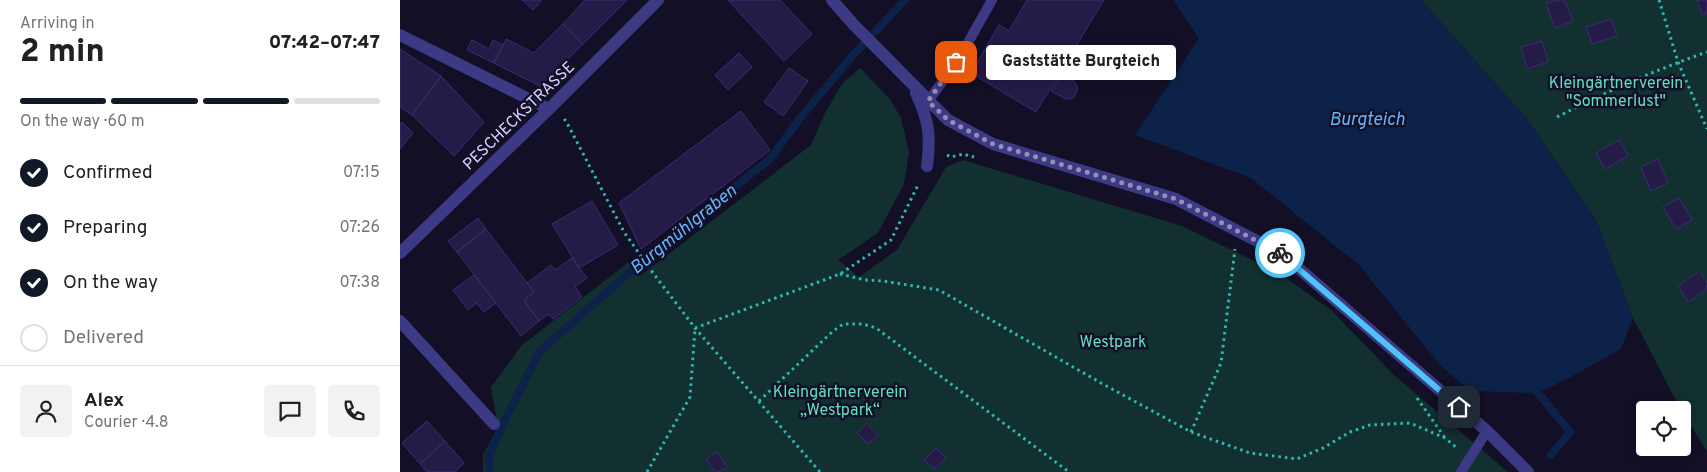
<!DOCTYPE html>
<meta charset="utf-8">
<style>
:root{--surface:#fff;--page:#f2f2f2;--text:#202124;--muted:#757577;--line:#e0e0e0;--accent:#111827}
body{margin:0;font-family:Overpass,sans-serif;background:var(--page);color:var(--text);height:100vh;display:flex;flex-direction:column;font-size:19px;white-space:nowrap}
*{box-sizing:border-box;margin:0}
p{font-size:16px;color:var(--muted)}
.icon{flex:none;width:28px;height:28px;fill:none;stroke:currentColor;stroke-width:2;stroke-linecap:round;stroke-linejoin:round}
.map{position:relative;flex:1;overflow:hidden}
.details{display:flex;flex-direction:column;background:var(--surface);width:400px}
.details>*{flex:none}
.fabs{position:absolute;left:1236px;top:401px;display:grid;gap:10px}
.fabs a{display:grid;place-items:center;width:55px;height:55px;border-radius:5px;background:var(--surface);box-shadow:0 2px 12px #0003;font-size:25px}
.pin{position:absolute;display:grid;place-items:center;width:42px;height:42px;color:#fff;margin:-21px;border-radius:10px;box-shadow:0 2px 8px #0006}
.courier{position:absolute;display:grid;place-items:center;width:50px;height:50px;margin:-25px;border:4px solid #4fc3f7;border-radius:50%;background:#fff;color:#222;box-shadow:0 1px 6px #0007}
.bubble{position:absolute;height:35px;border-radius:5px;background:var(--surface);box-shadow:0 2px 12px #0003;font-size:16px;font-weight:800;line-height:35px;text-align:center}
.summary em{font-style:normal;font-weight:800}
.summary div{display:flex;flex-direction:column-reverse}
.summary{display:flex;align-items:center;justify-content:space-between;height:85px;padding:0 20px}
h1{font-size:32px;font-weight:800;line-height:38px}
.bar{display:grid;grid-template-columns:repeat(4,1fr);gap:8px 5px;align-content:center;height:60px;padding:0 20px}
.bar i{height:6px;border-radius:4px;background:var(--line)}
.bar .current{background:var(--accent)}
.bar p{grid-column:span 4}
.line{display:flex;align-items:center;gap:12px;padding:0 20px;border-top:1px solid var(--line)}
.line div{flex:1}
.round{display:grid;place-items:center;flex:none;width:52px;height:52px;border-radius:5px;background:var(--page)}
ol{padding:0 20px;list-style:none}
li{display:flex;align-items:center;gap:15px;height:55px}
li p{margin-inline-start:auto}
li .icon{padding:5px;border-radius:50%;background:var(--accent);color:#fff;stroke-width:4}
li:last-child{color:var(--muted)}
li i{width:28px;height:28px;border:2px solid var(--line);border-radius:50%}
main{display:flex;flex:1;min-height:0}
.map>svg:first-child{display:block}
.green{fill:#12302f}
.water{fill:#0c2248}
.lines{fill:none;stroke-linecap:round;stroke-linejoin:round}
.stream{stroke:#0c2248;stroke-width:8}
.building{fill:#241b47;stroke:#3b2d73}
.path{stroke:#2fb8b0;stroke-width:3;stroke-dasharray:2.5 4;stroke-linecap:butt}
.lane{stroke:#3d3a85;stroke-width:10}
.street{stroke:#3d3a85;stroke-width:12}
.done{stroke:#948fb3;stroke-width:5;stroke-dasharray:0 9}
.route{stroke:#4fc3f7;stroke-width:6}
.labels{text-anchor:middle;stroke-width:5;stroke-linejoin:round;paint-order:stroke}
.park-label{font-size:16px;fill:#5fe0c0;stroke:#130f26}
.street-label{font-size:16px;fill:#d9d4ff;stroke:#130f26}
.water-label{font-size:18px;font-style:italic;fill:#62b6ff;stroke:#130f26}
</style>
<main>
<section class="details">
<div class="summary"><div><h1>2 min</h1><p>Arriving in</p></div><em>07:42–07:47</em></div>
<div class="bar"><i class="current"></i><i class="current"></i><i class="current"></i><i></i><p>On the way · 60 m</p></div>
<ol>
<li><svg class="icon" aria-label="check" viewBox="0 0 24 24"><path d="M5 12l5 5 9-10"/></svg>Confirmed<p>07:15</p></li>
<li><svg class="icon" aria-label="check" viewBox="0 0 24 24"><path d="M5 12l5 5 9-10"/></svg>Preparing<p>07:26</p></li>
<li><svg class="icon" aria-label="check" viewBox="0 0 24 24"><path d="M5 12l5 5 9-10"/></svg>On the way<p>07:38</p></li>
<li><i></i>Delivered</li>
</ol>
<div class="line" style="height:90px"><a class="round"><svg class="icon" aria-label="person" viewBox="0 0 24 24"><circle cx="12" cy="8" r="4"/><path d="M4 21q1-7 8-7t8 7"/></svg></a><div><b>Alex</b><p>Courier · 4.8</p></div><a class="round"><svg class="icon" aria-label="chat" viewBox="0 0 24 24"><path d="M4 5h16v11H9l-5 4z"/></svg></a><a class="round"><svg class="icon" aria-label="phone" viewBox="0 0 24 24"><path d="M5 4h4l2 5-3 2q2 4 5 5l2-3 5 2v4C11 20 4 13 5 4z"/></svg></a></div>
</section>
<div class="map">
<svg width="1307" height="472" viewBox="0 0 1307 472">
<rect width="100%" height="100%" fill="#130f26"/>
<path class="green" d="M1021,0H1307V451L1283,414L1282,410H1281L1233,318L1195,218L1126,118Z
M460,68L490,99L501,118L509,152L504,184L478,233L438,260L459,277L497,250L546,167L563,160L782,226L879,273L931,310L995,376L1108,472H83V455L98,427L91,387L122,345L230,261L240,276L411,145L425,113L442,84Z"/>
<path class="water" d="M773,0H1021L1126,118L1195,218L1233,318L1221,349L1171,377L1138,393L1070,391L1040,365L959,265L851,178L735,135L799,38Z"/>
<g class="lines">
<path class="stream" d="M1138,393L1170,432L1151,455
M90,472L89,456L106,418L140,351L254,251L370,159L401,117L453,55L505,0"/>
</g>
<path class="building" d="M122,0H140L141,1L133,10Z
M185,0H227L183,44L163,24Z
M328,0H380L412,34L384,61Z
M627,0H704L636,112L571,73L599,25L609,31Z
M1156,0H1164L1173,21L1155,28L1146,4Z
M1297,0H1307V13L1302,15Z
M1211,19L1217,36L1192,44L1186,27Z
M163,24L183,44L140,86L94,63L106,39L134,53Z
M72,40L89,49L93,40L103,45L94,63L67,50Z
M1142,41L1148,62L1127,69L1121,47Z
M0,49L41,76L12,115L0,107Z
M339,53L352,67L328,90L315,75Z
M389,68L408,81L383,116L364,102Z
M662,72L675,82L678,90L673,98L666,99L651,91Z
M41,76L84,122L54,156L12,115Z
M341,111L370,150L241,249L219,203Z
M2,122L13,133L0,149V124Z
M1219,140L1228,156L1205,169L1196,153Z
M1258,159L1268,183L1251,191L1241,167Z
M1279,198L1292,220L1276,229L1263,207Z
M192,201L218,245L179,268L152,224Z
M78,218L86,229L57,252L48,241Z
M86,229L134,292L124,300L139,321L121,336L57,252Z
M172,258L187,278L175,287L182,297L153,319L149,314L139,321L124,300L134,292L127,283L151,265L155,270Z
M1299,271L1307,283V289L1288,302L1278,286Z
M74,275L96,303L84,312L76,303L68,310L53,290Z
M27,421L45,441L20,464L2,443Z
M467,423L478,435L468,444L457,433Z
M45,441L64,463L55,472H27L20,464Z
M536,448L546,458L534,469L524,460Z
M317,452L327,467L318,472H315L306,459Z"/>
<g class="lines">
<path class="path" d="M1259,0L1278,62L1307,129
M1157,117C1206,92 1255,70 1307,52
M164,119L166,121L224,232L250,269L295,328L420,472
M547,155L551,157L563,154L574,157
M440,274L465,280L483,281L539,290L701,383L791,432L850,453L897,459L923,448L950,432L970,425L1010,423L1045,438L1057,448
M295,328L440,274L491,240L519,183
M1017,398L1045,438
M359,401L432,332L443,324H463L476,328L669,472
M791,432L821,363L835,249
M247,472L290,397L295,329"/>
<path class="lane" d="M528,101L557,62L592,0
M1061,472L1087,431"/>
<path class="street" d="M432,0L454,25L548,120L593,144L776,199L882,254L1087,431L1128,472
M0,35L149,109
M516,93C529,121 531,135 527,166
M0,253L149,109L258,0
M0,321L94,424"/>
</g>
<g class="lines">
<path class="done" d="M556,62L528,101L548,120L593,144L776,199L880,253"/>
<path class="route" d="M880,253L1059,407"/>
</g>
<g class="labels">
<g class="park-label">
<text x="1216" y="88">Kleingärtnerverein<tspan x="1216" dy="18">"Sommerlust"</tspan></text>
<text x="713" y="347">Westpark</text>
<text x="440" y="397">Kleingärtnerverein<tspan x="440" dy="18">„Westpark“</tspan></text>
</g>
<g class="street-label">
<text transform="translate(118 115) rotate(-44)" y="6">PESCHECKSTRASSE</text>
</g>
<g class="water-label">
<text x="967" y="125">Burgteich</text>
<text transform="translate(283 229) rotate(-39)" y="6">Burgmühlgraben</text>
</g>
</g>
</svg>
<div class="fabs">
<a><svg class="icon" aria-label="locate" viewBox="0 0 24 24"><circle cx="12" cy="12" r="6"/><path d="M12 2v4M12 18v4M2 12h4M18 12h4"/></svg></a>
</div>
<div class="pin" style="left:556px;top:62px;background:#ea580c"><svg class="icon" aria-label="bag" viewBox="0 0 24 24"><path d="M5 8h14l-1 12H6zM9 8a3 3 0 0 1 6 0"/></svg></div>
<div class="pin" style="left:1059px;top:407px;background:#1f2937"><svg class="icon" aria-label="home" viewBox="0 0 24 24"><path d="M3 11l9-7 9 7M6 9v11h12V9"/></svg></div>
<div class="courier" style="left:880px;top:253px"><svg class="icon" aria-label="bike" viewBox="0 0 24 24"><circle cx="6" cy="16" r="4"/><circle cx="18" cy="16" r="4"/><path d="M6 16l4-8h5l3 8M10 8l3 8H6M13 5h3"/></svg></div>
<div class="bubble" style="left:586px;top:45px;width:190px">Gaststätte Burgteich</div>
</div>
</main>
